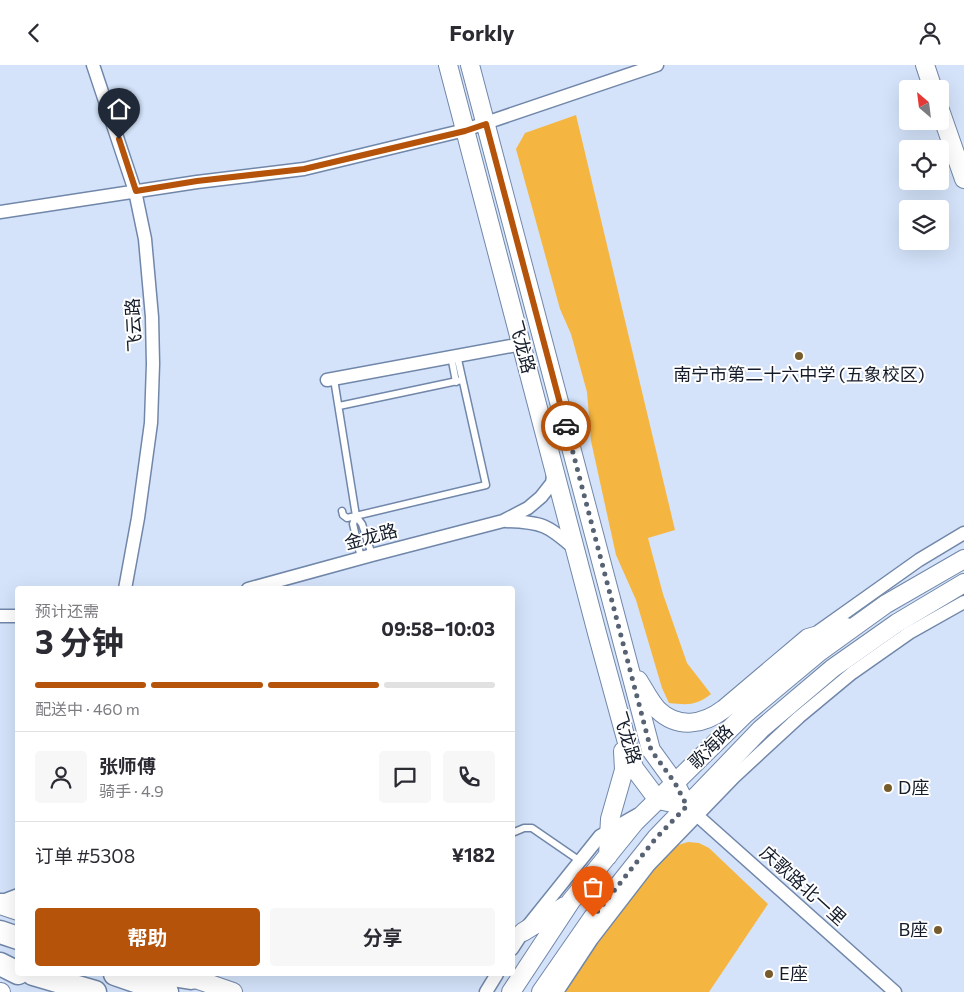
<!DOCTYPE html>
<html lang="zh">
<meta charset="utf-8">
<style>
:root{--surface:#fff;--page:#f7f7f7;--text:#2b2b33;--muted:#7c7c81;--line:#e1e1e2;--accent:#b45309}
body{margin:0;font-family:Commissioner,"Noto Sans SC",sans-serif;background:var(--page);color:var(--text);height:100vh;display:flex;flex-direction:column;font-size:19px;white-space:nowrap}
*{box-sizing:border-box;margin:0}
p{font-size:16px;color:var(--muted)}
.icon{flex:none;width:28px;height:28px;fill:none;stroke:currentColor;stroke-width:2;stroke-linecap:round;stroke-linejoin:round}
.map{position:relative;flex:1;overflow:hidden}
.sheet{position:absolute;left:15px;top:521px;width:500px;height:390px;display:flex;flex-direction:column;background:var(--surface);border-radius:5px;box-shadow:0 5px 20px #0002}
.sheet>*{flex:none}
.needle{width:32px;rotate:332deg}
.tools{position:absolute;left:899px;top:15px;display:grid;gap:10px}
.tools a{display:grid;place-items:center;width:50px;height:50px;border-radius:5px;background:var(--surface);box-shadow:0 5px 20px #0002;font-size:25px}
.pin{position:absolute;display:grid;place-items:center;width:42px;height:42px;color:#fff;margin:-51px -21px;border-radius:50% 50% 50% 0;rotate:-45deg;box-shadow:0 0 5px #0007}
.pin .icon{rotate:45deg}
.courier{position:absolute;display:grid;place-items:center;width:50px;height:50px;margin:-25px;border:4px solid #b45309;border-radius:50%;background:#fff;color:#222;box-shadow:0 1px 6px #0007}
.summary em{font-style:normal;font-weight:700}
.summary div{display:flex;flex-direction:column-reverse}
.summary{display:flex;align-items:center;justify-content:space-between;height:85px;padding:0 20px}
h1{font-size:32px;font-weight:700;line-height:38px}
.bar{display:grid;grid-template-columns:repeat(4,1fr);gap:8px 5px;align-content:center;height:60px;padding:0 20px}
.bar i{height:6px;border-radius:4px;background:var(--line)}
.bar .on{background:var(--accent)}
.bar p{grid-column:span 4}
.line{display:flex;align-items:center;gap:12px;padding:0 20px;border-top:1px solid var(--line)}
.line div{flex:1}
.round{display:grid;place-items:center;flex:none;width:52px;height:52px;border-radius:5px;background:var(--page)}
.primary-button{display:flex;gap:10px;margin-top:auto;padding:10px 20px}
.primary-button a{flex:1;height:58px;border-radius:5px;background:var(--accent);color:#fff;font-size:20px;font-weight:700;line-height:58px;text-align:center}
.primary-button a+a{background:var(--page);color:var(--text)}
header{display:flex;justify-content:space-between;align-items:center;height:65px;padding:0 20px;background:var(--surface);font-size:22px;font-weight:700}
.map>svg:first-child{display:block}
.green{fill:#f5b641}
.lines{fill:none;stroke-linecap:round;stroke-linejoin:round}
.lane-casing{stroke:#7187a9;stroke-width:9}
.street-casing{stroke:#7187a9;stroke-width:15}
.secondary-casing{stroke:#7187a9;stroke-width:20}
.highway-casing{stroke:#7187a9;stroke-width:25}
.lane{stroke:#fff;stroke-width:6}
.street{stroke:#fff;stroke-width:12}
.secondary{stroke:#fff;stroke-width:18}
.highway{stroke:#fff;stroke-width:22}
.done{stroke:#576273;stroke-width:5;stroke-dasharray:0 9}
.route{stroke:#b45309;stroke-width:6}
.poi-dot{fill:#765b2d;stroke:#fff;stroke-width:2}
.labels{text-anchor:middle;stroke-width:4;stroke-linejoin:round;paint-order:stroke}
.street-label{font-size:18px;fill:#141c2a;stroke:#fff}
.poi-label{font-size:18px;fill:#141c2a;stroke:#fff;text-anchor:start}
</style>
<header><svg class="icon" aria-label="back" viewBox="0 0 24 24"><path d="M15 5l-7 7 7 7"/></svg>Forkly<svg class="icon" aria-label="person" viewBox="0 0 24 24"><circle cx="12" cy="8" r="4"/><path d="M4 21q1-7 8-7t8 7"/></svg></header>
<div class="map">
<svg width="964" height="927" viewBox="0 0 964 927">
<rect width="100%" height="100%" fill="#d4e3fa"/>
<path class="green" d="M576,50L675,465L648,473L663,529L687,598L711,629C696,641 687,640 669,638L662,623L636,535L616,490L591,376L587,327L571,269L560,244L516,84L525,68Z
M688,777L699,778L709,783L768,839L709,927H563L592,882L668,787L678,780Z"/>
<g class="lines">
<defs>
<path id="lane" d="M451,291L456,317
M334,314L356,451L353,459L361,493
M339,341L462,315
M342,446L343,450L347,453L486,420L457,290
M356,451L362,459L372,490
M512,768L524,763H532L580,796"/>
<path id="street" d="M93,0L135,126L145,174L152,252L153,299L151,358L138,453L125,524
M0,147L197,117L304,104L465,65L657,0
M327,315L522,279
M506,456C542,457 548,460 575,484
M248,524L372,490L503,456L528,443L541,432L552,418L554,405
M0,551H18
M819,566L919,495L964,468
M691,745L895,927
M0,835H5L18,830
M512,884L523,867L600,771L637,750
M486,927L497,909
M557,927L592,874L649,800L734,712L799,652L852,608L909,568L964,537"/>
<path id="secondary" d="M448,0L597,568L634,703L658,735L687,741
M470,0L651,685L675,718L687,741
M925,0L933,24
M940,45L964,114
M638,615C644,624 650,637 658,645C678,664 703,660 724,644L808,573L846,562
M608,791L610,754L624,705L623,686
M0,840L18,846
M523,867L565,841
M181,909L233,927
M0,927H1
M511,927L571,836L635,757L745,649L818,588L886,539L964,494
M541,927L593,852L656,773L761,664L833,603L897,558L964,518"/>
<path id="highway" d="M0,867L18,873
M0,899L18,908
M33,909L95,927
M115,909L167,927
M166,909L191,913"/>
</defs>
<use href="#lane" class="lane-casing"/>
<use href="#street" class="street-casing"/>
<use href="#secondary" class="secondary-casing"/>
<use href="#highway" class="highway-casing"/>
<use href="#lane" class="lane"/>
<use href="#street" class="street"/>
<use href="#secondary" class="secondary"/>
<use href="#highway" class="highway"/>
</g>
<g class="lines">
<path class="done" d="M566,361L651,685L675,718L687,741L656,773L593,852"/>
<path class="route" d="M119,74L136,126L197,116L304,104L465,66L486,59L566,361"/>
</g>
<g class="poi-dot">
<circle cx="799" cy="291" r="5"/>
<circle cx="888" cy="723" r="5"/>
<circle cx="938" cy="865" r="5"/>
<circle cx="769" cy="909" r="5"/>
</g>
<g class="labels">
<g class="street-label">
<text transform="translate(134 260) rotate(-93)" y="6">飞云路</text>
<text transform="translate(522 282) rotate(75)" y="6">飞龙路</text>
<text transform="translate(371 472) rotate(-15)" y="6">金龙路</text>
<text transform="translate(627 673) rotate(73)" y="6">飞龙路</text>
<text transform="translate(711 682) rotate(-45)" y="6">歌海路</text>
<text transform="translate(803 821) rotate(42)" y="6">庆歌路北一里</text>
</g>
<g class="poi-label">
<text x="799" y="316" text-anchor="middle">南宁市第二十六中学 (五象校区)</text>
<text x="898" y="729">D座</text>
<text x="928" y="871" text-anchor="end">B座</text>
<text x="779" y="915">E座</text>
</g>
</g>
</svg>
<div class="tools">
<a><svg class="needle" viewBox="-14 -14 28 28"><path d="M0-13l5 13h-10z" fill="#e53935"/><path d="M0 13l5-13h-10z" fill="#7c7c81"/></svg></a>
<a><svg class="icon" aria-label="locate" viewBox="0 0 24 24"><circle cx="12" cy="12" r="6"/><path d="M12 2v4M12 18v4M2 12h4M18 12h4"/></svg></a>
<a><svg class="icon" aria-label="layers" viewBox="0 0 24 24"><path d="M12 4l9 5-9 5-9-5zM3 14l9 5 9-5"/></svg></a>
</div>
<div class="pin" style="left:593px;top:852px;background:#ea580c"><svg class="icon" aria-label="bag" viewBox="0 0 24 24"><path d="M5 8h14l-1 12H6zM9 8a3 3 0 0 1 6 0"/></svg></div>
<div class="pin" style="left:119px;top:74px;background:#1f2937"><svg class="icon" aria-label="home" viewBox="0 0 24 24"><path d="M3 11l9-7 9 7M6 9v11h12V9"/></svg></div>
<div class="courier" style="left:566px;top:361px"><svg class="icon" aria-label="car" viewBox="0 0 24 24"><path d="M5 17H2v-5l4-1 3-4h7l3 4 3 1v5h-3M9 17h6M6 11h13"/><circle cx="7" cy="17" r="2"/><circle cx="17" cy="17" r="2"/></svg></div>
<section class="sheet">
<div class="summary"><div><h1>3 分钟</h1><p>预计还需</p></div><em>09:58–10:03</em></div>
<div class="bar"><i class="on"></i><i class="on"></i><i class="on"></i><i></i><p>配送中 · 460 m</p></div>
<div class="line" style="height:90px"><a class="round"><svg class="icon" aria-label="person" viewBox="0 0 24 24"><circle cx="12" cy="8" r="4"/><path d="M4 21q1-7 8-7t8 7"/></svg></a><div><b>张师傅</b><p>骑手 · 4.9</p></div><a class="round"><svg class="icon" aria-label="chat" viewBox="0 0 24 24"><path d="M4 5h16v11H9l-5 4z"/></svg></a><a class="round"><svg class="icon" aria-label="phone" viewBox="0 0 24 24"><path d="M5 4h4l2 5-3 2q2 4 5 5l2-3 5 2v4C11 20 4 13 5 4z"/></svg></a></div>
<div class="line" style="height:65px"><div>订单 #5308</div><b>¥182</b></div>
<div class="primary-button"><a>帮助</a><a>分享</a></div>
</section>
</div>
